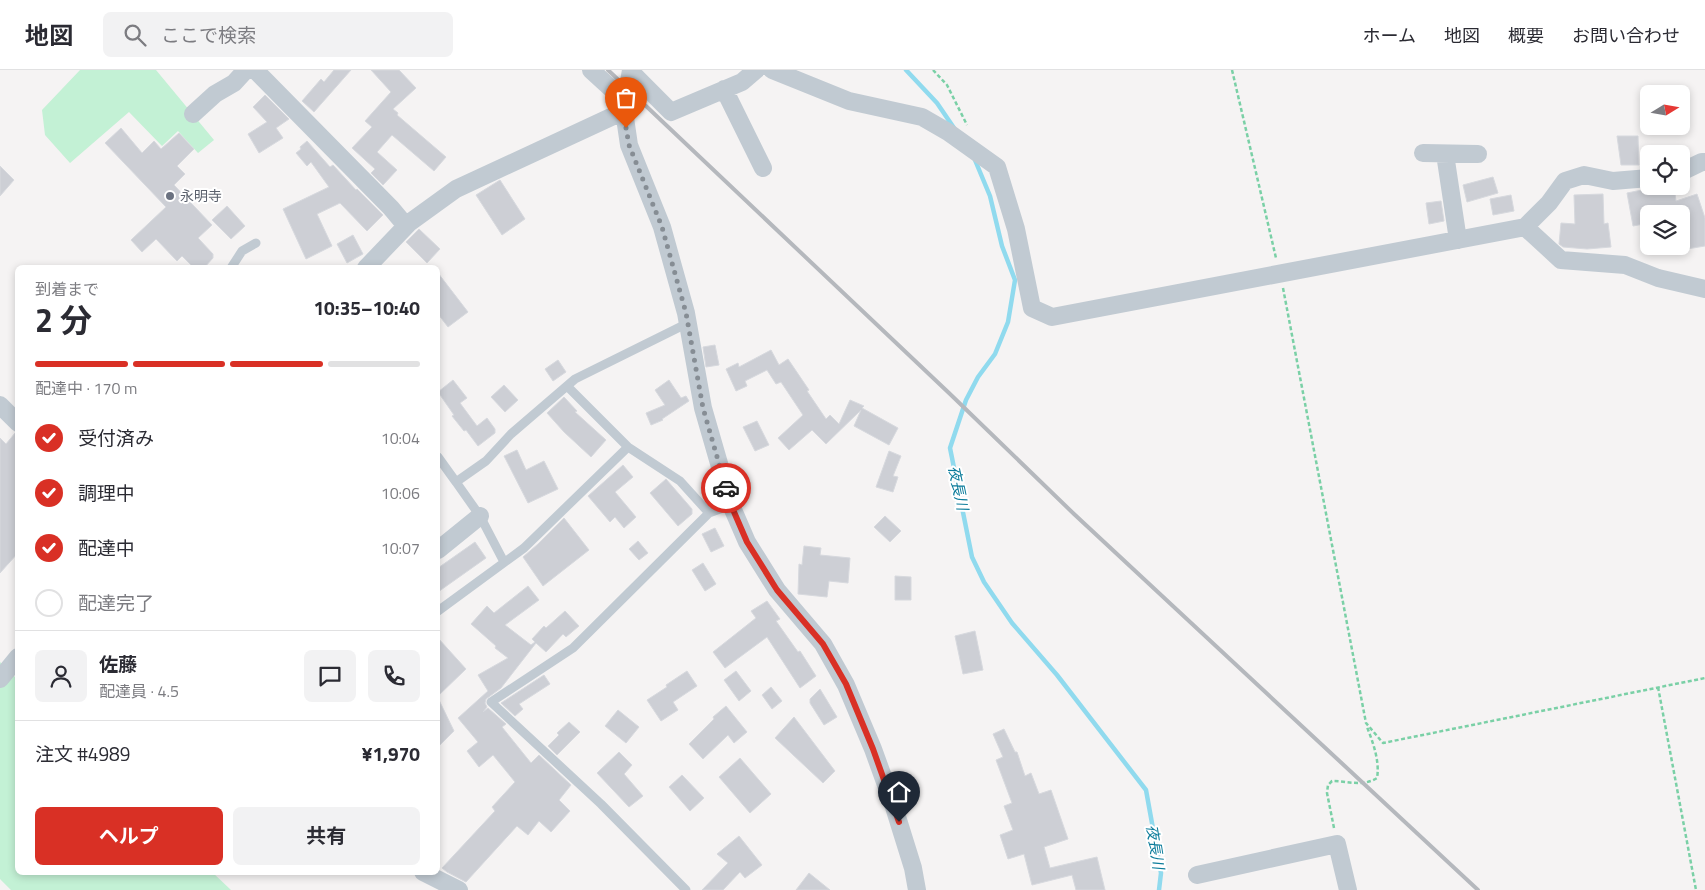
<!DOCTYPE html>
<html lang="ja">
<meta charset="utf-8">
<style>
:root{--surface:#fff;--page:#f2f2f3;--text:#2b2b33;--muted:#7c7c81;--line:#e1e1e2;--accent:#d93025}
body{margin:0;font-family:"Titillium Web","Noto Sans JP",sans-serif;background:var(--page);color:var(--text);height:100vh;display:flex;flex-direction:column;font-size:19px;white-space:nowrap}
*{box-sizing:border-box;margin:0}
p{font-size:16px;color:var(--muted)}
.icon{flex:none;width:28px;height:28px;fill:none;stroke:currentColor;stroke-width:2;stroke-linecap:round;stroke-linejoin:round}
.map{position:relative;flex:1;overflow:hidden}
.drawer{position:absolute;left:15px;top:195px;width:425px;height:610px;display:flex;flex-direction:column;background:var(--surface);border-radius:8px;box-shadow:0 2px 8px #0003}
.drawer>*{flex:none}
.needle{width:32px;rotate:79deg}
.buttons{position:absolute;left:1640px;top:15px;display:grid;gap:10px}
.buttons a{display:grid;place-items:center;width:50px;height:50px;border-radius:8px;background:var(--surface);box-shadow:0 2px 8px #0003;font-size:25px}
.pin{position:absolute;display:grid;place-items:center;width:42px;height:42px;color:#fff;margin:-51px -21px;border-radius:50% 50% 50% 0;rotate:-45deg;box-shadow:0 0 5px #0007}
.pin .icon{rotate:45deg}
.courier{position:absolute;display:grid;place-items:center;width:50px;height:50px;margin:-25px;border:4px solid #d93025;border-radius:50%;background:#fff;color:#222;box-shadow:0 1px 6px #0007}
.overview em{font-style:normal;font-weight:700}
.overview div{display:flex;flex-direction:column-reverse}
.overview{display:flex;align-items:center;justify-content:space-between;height:85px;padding:0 20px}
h1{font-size:32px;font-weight:700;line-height:38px}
.bar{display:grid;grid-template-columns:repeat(4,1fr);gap:8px 5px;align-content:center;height:60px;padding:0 20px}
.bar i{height:6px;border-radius:4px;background:var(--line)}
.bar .active{background:var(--accent)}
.bar p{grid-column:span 4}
.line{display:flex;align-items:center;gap:12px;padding:0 20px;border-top:1px solid var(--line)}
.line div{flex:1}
.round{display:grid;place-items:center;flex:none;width:52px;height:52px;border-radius:8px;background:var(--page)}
ol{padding:0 20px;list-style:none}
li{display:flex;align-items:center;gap:15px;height:55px}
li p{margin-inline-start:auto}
li .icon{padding:5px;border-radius:50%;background:var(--accent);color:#fff;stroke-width:4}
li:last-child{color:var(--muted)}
li i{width:28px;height:28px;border:2px solid var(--line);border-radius:50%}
.button{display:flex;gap:10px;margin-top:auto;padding:10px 20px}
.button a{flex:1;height:58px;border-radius:8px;background:var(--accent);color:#fff;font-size:20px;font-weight:700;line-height:58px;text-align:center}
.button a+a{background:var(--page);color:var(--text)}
header{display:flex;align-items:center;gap:30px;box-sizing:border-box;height:70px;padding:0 25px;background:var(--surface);border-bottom:1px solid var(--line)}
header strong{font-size:24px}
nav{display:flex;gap:28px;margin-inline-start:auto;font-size:18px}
.search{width:350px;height:45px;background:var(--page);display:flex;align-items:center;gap:12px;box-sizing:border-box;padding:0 18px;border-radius:8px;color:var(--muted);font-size:19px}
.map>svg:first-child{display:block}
.green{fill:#c3f1d5}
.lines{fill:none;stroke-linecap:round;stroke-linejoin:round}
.stream{stroke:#90daee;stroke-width:4.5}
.building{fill:#cdcfd5;stroke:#d7d9de}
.path{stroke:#7ad0a6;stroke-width:2.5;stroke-dasharray:4 2.5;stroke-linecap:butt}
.lane{stroke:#c1cad2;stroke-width:9}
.street{stroke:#c1cad2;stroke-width:18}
.rail{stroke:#b5b8bd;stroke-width:4}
.done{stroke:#868d94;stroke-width:5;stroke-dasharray:0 9}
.route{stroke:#d93025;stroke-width:6}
.worship-dot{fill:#6b7280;stroke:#fff;stroke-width:2}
.labels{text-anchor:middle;stroke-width:4;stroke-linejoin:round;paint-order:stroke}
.worship-label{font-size:14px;fill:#5b616d;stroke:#fff;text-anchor:start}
.water-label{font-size:15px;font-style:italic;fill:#0c7c9b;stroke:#fff}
</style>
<header>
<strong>地図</strong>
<div class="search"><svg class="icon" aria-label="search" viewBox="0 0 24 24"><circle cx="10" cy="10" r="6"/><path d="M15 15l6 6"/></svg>ここで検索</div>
<nav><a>ホーム</a><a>地図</a><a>概要</a><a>お問い合わせ</a></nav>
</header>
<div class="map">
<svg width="1705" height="820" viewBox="0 0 1705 820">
<rect width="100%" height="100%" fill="#f5f3f3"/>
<path class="green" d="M80,0H156L214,70L198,83L178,61L162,76L129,42L70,93L45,65L42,40Z
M0,592L17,609L18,802L213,803L231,820H11L0,809Z"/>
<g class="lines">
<path class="stream" d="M906,0L937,33L954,58
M975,90L990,126L1002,176L1015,210L1008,252L995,284L978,307L966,330L950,378L972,487L984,512L1012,553L1057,605L1146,720L1161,803L1159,820"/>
</g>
<path class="building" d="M334,0H351L314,42L302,31L321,9L324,12Z
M371,0H399L416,18L393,39L398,43L397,45L446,87L434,101L392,65L377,82L397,100L383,115L371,103L375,99L352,78L372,57L365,51L391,22Z
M265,25L289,49L276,58L283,68L259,83L248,64L267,52L253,37Z
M121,58L142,83L154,71L161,79L179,63L194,79L177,96L185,104L174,115L212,155L198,168L213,184V188L204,198H194L182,186L177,191L156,169L142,182L131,170L166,137L105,73Z
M1617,66H1638L1639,95H1621Z
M307,71L330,97L333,95L356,120L357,119L383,145L367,161L340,133L317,144L332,176L306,189L283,139L329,117L311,92L307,96L296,83L301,79L300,77Z
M0,96L14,110L0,126Z
M1493,107L1498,123L1467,132L1463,115Z
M500,110L525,149L502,165L476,125Z
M1662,116H1674L1676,131L1697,124L1705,148V176L1681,180V144H1649V153L1633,156L1627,123Z
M1603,124L1604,154L1608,153L1611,177L1587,179L1563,177L1559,174L1561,153L1575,154L1574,125Z
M1511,125L1514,141L1493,145L1490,129Z
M1441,131L1444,151L1429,154L1426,133Z
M227,136L245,156L231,169L212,150Z
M419,159L440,179L427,193L406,172Z
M353,165L363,184L347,193L337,174Z
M438,203L468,242L448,257L438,244Z
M715,275L719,295L706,297L703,277Z
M771,280L779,295L788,289L809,320L807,321L826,349L830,345L839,354L850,330L864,336L862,338L898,358L889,375L854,356L861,340L826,374L812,360L789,380L778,368L803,345L781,312L776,314L767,300L745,311L747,316L736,321L726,299L738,293L739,297Z
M558,290L566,302L553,311L545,299Z
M453,310L467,328L460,333L477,356L487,348L495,359V363L478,376L466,360L464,361L452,346L454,345L438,322Z
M669,310L681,328L686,326L689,331L662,349L663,350L651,355L646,343L665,335L655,320Z
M504,315L518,330L505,342L491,327Z
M564,327L577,341L575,342L606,370L591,387L564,362L547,343Z
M757,351L769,375L755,381L743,357Z
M15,363H18V483L0,503V368L6,374Z
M517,380L526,400L544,391L558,419L528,433L504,386Z
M889,381L901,386L893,406L898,407L893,422L876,417Z
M623,395L633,407L615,422L636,447L624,458L615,447L610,452L588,426Z
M666,409L692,439V444L678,456L650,423Z
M885,446L901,461L890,472L874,457Z
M564,448L589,480L543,516L523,487L538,474Z
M715,458L724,476L711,482L702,464Z
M638,471L648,483L639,490L629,479Z
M475,472L486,488L438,522V498Z
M804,476L821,478L820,485L850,488L848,513L829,511L827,527L798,524L799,494L802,495Z
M703,493L716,514L705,521L692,500Z
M895,506L911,507V530H895Z
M528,516L539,530L505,555L531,575L535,572L532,569L544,556L546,558L565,541L579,556L566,567L563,564L546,582L536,573L501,618L486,629L485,633L487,637L483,642L488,638L506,654L502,657L531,693L539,685L571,715L559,730L570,741L551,762L539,751L528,765L517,756L466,812L447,802L442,798L495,741L492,737L515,712L493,685L479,697L467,681L478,672L458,648L488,621L478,605L508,588L495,578L496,576L471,554L487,536L494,543Z
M767,531L780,549L776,551L798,582L800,581L816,606L800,618L767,567L725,598L713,582L756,548L751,541Z
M975,561L983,600L963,604L955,566Z
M438,568L466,599L438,626Z
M687,601L697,616L673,632L678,640L661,651L647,630L667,617L666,615Z
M736,601L751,621L739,631L724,610Z
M544,605L550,614L519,634L523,639L515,646L501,633Z
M771,617L782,631L772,639L762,625Z
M820,619L837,647L824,655L810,633V629Z
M438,628L454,661L438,677Z
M726,636L747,662L734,673L728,665L703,689L689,674L714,649L713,647Z
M618,640L639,657L626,673L605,656Z
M794,647L835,701L823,713L775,668Z
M569,652L580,662L557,685L548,676L559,665L557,663Z
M1004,659L1015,682H1017L1025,706L1031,703L1039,724L1051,720L1068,769L1044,777L1050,798L1097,787L1105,820H1076L1072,805L1032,815L1024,784L1008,789L1000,765L1013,760L1004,736L1012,733L996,690L1003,687L993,664Z
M619,682L632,695L624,704L643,726L629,737L597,703Z
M740,688L771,724L750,743L719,707Z
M682,705L704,728L690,741L669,717Z
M739,766L762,795L745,808L740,802L723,820H702L728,793L717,784Z
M809,803L830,820H796Z"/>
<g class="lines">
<path class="path" d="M933,0L947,15L967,55
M1232,0L1276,188
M1283,218L1366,653L1383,673L1705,608
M1658,617L1696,820
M1334,758L1327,723L1328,715L1332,711C1347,711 1363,717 1377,708C1380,692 1373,672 1367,657"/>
<path class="lane" d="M231,198L242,181L256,173
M567,316L628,377L680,411L709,443
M438,387L456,412
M504,492L480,446L456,412L486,391L511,364L575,309L688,253
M438,541L524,478L628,377
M686,820L601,734L491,632L573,578L709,443L731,435"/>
<path class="street" d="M255,0L391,138L406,156
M591,0L626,32
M631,0L624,41L629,75L662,157L686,243L703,338L731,435L747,472L777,520L823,574L846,615L873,679L894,737L913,798L917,820
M772,0L849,31L922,47L948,62L997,97L1016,159L1032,238L1052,247L1525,157L1549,133L1565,111L1584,105L1613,111L1649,108
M631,2L671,42L742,12L756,0
M724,19L763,98
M193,44L215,24L234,13L245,1L249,0
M1423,83L1478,84
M1445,84L1458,170
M1681,102L1702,92H1705
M1525,157L1561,190L1625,195L1658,208L1705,219
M366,198L409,153L456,119L624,41
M0,335L18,353
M438,480L480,446
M0,609L18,587
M423,802L459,820
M1197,805L1337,774L1348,820"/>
<path class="rail" d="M608,0L949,323L1074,444L1478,820"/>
</g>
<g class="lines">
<path class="done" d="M626,58L629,75L662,157L686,243L703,338L726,418"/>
<path class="route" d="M726,418L731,435L747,472L777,520L823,574L846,614L873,679L899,752"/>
</g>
<circle class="worship-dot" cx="170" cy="126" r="5"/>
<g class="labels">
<g class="worship-label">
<text x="180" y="131">永明寺</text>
</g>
<g class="water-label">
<text transform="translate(958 418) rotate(78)" y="5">夜長川</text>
<text transform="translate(1155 777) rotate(81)" y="5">夜長川</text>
</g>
</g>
</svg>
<div class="buttons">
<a><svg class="needle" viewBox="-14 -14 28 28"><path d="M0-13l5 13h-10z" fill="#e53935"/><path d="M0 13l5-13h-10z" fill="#7c7c81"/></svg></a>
<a><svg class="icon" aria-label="locate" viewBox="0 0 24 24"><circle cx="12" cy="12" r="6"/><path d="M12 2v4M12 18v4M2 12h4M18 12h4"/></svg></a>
<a><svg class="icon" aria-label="layers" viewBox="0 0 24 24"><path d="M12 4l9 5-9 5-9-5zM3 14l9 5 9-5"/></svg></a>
</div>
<div class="pin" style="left:626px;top:58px;background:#ea580c"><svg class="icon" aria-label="bag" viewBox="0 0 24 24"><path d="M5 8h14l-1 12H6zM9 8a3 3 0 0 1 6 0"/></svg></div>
<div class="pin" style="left:899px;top:752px;background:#1f2937"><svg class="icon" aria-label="home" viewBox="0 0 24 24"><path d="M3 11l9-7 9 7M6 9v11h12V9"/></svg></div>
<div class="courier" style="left:726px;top:418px"><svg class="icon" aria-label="car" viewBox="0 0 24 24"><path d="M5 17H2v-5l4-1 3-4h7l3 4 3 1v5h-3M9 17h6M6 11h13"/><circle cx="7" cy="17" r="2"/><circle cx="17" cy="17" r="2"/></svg></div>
<section class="drawer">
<div class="overview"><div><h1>2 分</h1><p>到着まで</p></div><em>10:35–10:40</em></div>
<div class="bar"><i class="active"></i><i class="active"></i><i class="active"></i><i></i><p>配達中 · 170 m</p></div>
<ol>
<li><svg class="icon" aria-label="check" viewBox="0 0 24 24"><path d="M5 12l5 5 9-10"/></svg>受付済み<p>10:04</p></li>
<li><svg class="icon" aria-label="check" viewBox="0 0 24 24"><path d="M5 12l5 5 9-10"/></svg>調理中<p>10:06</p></li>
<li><svg class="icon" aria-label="check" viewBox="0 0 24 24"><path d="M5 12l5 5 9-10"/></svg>配達中<p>10:07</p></li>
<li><i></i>配達完了</li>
</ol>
<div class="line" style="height:90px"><a class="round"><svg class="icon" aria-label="person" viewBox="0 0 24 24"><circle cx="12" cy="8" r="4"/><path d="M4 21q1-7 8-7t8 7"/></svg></a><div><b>佐藤</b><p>配達員 · 4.5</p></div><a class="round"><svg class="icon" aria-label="chat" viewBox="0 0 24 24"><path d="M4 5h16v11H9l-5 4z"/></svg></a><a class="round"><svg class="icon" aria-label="phone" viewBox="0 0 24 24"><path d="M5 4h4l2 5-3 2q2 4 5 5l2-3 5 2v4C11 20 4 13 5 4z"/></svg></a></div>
<div class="line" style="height:65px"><div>注文 #4989</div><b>¥1,970</b></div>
<div class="button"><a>ヘルプ</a><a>共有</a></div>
</section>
</div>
